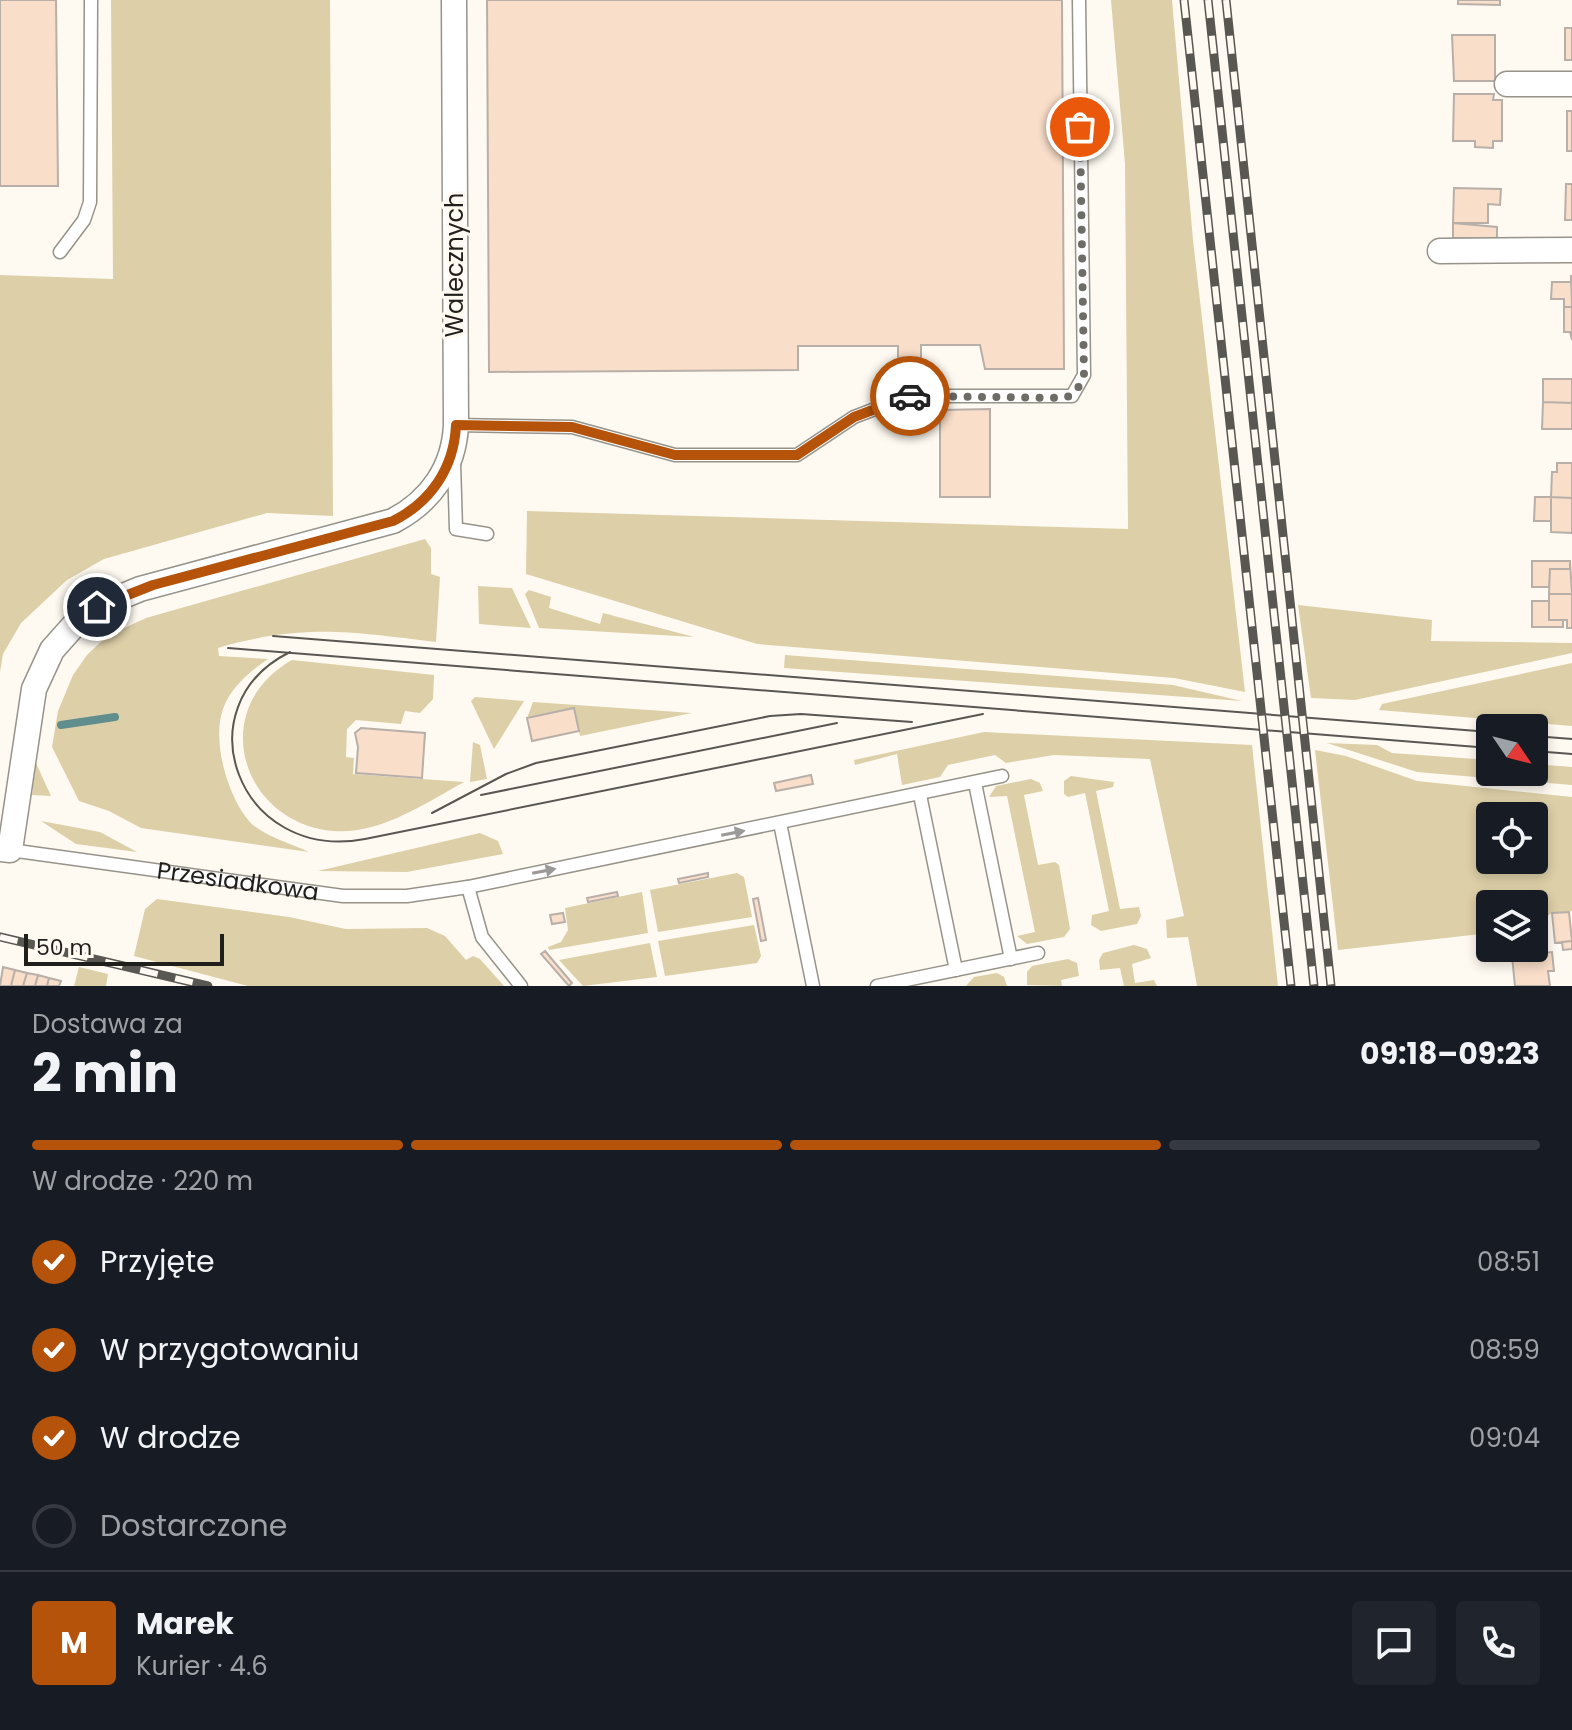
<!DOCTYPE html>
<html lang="pl">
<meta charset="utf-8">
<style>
:root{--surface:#171b24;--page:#20242c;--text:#f1f3f6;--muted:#9ea1a6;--line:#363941;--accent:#b45309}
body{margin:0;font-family:Poppins,sans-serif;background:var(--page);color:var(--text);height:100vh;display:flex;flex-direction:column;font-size:30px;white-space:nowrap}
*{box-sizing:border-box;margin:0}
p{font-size:26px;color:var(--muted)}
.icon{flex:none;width:44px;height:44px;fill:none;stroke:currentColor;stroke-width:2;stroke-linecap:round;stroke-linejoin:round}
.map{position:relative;height:986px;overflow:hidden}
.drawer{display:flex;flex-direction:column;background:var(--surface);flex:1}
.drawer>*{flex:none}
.needle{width:52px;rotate:125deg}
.fabs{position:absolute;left:1476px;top:714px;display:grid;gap:16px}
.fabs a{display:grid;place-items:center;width:72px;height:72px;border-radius:8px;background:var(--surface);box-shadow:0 4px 12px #0003;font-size:40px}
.scale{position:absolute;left:24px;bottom:20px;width:200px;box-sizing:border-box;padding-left:8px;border:4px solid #211f1c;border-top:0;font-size:22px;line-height:28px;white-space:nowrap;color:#211f1c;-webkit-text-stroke:6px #fefaf1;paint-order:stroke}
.pin{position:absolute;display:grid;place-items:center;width:68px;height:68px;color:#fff;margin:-34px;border:4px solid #fff;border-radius:50%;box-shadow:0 2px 8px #0007}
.courier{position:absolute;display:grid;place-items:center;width:80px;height:80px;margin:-40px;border:6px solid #b45309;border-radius:50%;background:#fff;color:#222;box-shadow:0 2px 10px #0007}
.headline em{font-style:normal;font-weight:700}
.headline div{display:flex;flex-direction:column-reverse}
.headline{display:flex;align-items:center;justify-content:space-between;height:136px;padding:0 32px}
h1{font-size:52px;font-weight:700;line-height:60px}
.bar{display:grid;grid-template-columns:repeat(4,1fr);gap:12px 8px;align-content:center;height:96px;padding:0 32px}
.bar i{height:10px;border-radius:6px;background:var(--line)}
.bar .active{background:var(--accent)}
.bar p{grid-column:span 4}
.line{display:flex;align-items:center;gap:20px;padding:0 32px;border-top:2px solid var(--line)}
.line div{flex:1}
.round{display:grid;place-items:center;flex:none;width:84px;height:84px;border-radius:8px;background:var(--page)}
ol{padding:0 32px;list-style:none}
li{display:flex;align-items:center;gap:24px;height:88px}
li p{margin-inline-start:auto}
li .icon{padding:8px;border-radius:50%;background:var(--accent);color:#fff;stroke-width:4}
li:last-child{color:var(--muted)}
li i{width:44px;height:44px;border:4px solid var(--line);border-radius:50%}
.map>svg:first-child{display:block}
.green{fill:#ddcfa7;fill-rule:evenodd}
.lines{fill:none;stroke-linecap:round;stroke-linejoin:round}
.stream{stroke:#5f8e8d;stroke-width:8}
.building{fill:#f9dec9;stroke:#b8afa9;stroke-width:2}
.service-casing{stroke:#96938a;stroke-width:15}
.minor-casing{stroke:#96938a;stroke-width:27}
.service{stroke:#fff;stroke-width:12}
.minor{stroke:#fff;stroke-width:24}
.tram{stroke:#595752;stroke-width:2}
.rail-casing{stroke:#595752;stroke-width:9}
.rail{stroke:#fefaf1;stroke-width:6;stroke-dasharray:18;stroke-linecap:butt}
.oneway{fill:#9b9a99}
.done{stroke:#6e6c67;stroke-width:8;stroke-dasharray:0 14.4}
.route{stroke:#b45309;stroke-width:10}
.labels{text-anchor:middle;stroke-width:6;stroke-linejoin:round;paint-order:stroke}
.street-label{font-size:24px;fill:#211f1c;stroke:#fefaf1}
</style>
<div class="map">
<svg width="1572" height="986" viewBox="0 0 1572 986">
<rect width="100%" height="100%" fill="#fefaf1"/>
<path class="green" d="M111,0H330L333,516L267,513L104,559L67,580L21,623L3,654L0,672V275L113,279Z
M1111,0H1172L1193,240L1245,692L1174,678L757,644L526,574L527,511L1128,529L1125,164Z
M425,539L431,548V574L440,577L436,642C350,632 304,623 218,648L219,656L268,659C249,672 231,687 223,709C211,742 229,802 253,825C267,837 292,844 309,852L141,828L109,811L79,801L52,747L58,711L73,675L87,655L107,636L146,618Z
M478,586L512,588L531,628L479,624Z
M529,590L551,597L549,608L600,624L603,613L694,637L539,628L525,594Z
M1298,605L1432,620L1431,641L1572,643V653L1355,700L1311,698Z
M785,655L1173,685L1242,701L784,668Z
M292,660L434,675L433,699L420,713L405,711L401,724L356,720L347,729L346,757L354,758L353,774L464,782C426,803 379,835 333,831C240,822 207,708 292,660Z
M1572,663V726L1379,710L1382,704Z
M475,697L524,701L494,749L471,701Z
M533,702L692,713L580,736L574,708L527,718Z
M984,732L1252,745L1278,986H1197L1188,937L1167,938L1166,920L1184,916L1150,759L1054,755L1006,763L995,755L948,765L940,777L902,785L897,754L855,765L854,760Z
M473,742L480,745L487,779L470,782Z
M1327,743L1377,745L1392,753L1490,760V772H1534V764L1572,767V785L1417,772Z
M1315,750L1346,756L1417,781L1572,797V911L1552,913L1534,924V904H1490V933L1338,950ZM1490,816H1534V860H1490Z
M36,763L51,796L32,795Z
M1071,776L1114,782L1113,787L1096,791L1120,909L1139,907L1141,916L1137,924L1101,931L1091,925L1092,915L1109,911L1085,793L1068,797L1064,794V781Z
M1031,779L1040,783L1043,791L1024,795L1038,865L1055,862L1059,865L1070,929L1064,937L1027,944L1017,936L1035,932L1007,796L989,797L996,786Z
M41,821L100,832L137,852L76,844Z
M480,833L498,841L503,854L407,872L318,871Z
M737,873L744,877L752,917L658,932L650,890Z
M642,892L648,933L549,950L548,947L561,942L568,930L565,908Z
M157,899L289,917L346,929L427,928L445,936L466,960L473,956L480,959L504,986H248L134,956L145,909Z
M754,925L761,956L757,963L665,976L658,941Z
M650,943L657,977L583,986L559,960Z
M1134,945L1147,949L1151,958L1132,964L1135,983L1154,980L1157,986H1124L1120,968L1100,970L1099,960L1103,953Z
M1068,959L1077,963L1079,976L1061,980L1062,986L1027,985V972L1032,966Z
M79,967L108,974L106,986H74Z
M997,973L1004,977L1007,986H966L974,977Z"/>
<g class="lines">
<path class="stream" d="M61,725L115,717"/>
</g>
<path class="building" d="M0,0H56L58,186H0Z
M487,0H1062L1064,369H985L980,345H921V370L907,369L898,357V346H798V370L489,372Z
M1458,0H1500V5L1458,4Z
M1565,28H1572V60H1565Z
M1452,35H1495V81H1454Z
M1454,94H1494L1493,100H1502V141H1493V148L1475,147V141H1453Z
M1567,111H1572V151H1567Z
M1566,184H1572V220H1565Z
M1454,188L1501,189L1500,205L1488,204V223H1453Z
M1453,223L1497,227V239L1453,238Z
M1571,275L1572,307H1564V299H1551L1552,282H1571Z
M1564,307H1572V340L1570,332H1564Z
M1543,379H1572V403L1543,402Z
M1543,402L1572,403V429H1542Z
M990,409V497H940V410Z
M1557,463H1572V498L1551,497L1552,472H1557Z
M1535,497H1551V521H1534Z
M1551,497L1572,498V533L1551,532Z
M1532,561H1570V569H1550L1549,587H1532Z
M1570,561L1572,594H1549L1550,569H1570Z
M1549,594H1572V628H1567V620H1549Z
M1532,601H1549V620H1563V627H1532Z
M574,708L579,731L532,741L527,718Z
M361,728L425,733L422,778L356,773L358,747L355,733Z
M811,775L813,784L776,791L774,783Z
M708,873V877L679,883L678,879Z
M617,892L618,896L588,902L587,898Z
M758,898L766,940L761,941L753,899Z
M1569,912L1572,941L1555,943L1552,913Z
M563,913L565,922L552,924L550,915Z
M1572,941V949L1563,950L1562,942Z
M1507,948H1526L1527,955L1508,957Z
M545,951L572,983L569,986L541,954Z
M1552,952L1554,971H1548L1550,986H1515L1512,956Z
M3,967L15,970L11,986H0Z
M15,970L27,973L23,986H11Z
M27,973L38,975L35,986H23Z
M38,975L49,978L47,986H35Z
M49,978L61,981L59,986H47Z"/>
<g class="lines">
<defs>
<g id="service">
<path d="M60,252L84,220L90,202L91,0"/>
<path d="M456,425L572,427L675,455H797L854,417L909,396H1072L1084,375L1079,0"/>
<path d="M454,463L456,529L487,534"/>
<path d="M975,783L1011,959"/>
<path d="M920,795L956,970"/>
<path d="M780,823L813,986"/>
<path id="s1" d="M10,850L343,896H407L468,887L1002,776"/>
<path d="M468,887L482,937L521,986"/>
<path d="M877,986L1038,953"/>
</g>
<path id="minor" d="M1507,84H1572
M1440,251L1572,250
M0,849L10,850L34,689L52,650L76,623L97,607L140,589L393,521C431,501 454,468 456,425L454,0"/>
</defs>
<use href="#service" class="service-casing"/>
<use href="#minor" class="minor-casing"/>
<use href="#service" class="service"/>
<use href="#minor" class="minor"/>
<path class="tram" d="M273,636L1490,732
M228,648L1490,748
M290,652C181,706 238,863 365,839L983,714
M1534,736L1572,739
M1534,751L1572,754
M481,795L837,723
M432,813L506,774L536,763L770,716L801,714L912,722"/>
<defs>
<path id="rail" d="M1184,0L1291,986
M1208,0L1314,986
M1226,0L1331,986
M0,937L208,986"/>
</defs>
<use href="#rail" class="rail-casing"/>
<use href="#rail" class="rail"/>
</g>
<defs><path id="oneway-solid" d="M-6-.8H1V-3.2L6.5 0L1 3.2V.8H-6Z" transform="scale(2)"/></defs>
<g class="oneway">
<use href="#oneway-solid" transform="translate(733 833) rotate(-11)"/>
<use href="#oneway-solid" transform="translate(544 871) rotate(-11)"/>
</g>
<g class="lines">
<path class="done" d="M910,396L1064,398C1076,395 1079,387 1084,375L1080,127"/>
<path class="route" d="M97,607L153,585L393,521C431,502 454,468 456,425L572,427L675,455H797L854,417L910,396"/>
</g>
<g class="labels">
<g class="street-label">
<text transform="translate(455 265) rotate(-90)" y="8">Walecznych</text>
<text dy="8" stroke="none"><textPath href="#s1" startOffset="230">Przesiadkowa</textPath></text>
</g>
</g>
</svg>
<div class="fabs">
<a><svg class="needle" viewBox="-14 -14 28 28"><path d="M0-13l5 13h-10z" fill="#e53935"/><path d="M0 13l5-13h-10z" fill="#9ea1a6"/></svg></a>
<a><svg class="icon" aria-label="locate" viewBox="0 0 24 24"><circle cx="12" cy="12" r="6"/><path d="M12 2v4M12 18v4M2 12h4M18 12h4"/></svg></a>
<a><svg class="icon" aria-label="layers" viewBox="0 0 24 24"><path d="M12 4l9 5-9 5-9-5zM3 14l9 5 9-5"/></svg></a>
</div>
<div class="scale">50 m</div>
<div class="pin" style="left:1080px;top:127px;background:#ea580c"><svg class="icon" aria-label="bag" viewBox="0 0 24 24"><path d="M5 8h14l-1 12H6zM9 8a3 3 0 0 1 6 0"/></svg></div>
<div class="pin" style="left:97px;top:607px;background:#1f2937"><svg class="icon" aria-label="home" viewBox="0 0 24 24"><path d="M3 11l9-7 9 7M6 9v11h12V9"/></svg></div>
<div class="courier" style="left:910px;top:396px"><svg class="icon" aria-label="car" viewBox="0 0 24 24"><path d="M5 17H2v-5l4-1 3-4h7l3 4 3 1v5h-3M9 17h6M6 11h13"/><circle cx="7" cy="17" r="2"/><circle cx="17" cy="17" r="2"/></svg></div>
</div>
<section class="drawer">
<div class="headline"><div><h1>2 min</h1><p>Dostawa za</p></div><em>09:18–09:23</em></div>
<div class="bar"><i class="active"></i><i class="active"></i><i class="active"></i><i></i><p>W drodze · 220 m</p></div>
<ol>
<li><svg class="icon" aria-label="check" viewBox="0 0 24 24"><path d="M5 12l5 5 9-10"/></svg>Przyjęte<p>08:51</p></li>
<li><svg class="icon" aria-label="check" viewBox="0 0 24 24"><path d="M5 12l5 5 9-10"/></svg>W przygotowaniu<p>08:59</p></li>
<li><svg class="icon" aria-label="check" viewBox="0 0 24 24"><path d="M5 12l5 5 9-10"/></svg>W drodze<p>09:04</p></li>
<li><i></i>Dostarczone</li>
</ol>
<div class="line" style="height:144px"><b class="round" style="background:var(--accent);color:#fff">M</b><div><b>Marek</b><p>Kurier · 4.6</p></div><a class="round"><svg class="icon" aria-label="chat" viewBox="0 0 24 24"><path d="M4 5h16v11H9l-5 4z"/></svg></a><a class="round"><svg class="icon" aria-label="phone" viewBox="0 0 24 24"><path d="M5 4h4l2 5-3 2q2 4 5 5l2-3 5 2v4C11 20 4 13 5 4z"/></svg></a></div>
</section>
